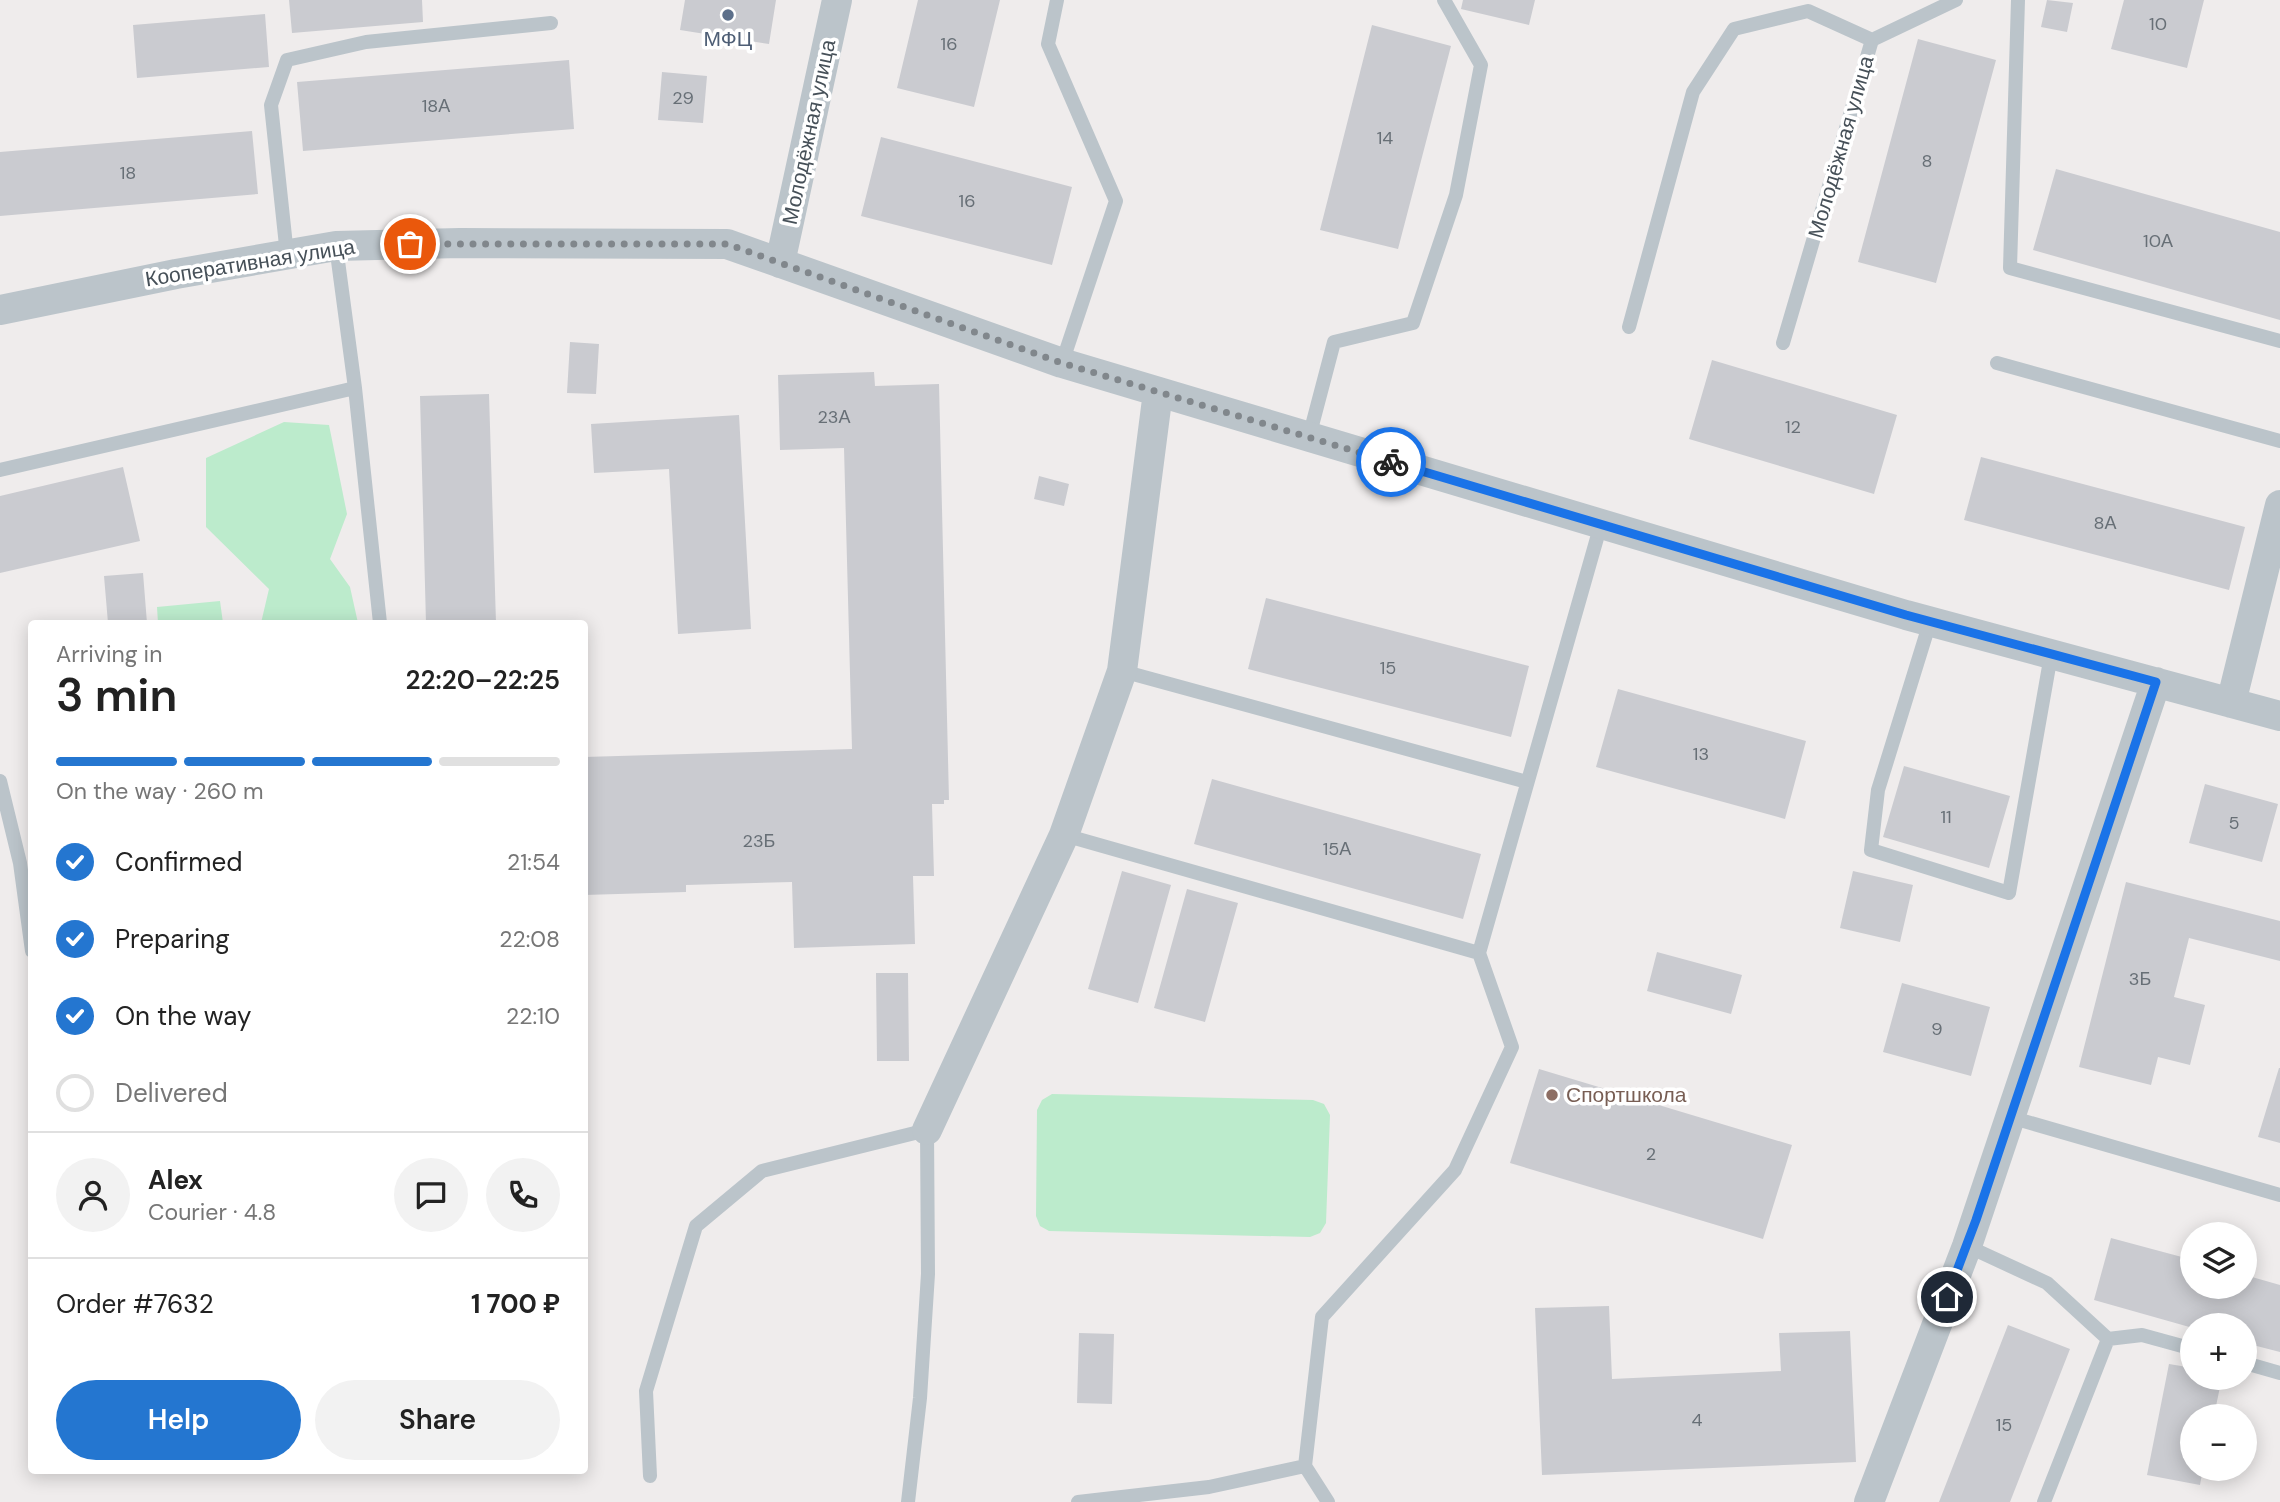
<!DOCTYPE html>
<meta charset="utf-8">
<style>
:root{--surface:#fff;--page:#f2f2f2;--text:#222;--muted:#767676;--line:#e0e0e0;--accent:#2476d0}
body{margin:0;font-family:"DM Sans",sans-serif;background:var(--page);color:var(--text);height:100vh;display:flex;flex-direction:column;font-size:26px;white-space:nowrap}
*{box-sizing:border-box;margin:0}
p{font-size:23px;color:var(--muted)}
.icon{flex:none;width:38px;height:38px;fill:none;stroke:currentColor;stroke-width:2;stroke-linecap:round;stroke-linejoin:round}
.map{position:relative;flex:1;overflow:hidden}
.sheet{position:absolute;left:28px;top:620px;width:560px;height:854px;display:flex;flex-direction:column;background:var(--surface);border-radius:7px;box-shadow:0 4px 18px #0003}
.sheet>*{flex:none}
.tools{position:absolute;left:2180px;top:1222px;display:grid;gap:14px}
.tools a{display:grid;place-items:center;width:77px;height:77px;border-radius:50%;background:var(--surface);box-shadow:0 4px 18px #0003;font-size:35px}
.pin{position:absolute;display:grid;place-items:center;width:60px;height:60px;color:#fff;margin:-30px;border:4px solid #fff;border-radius:50%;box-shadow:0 2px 7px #0007}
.courier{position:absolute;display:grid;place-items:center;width:70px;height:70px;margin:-35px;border:5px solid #1a73e8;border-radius:50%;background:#fff;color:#222;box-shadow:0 2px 9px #0007}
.summary em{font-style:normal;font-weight:600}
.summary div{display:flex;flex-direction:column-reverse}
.summary{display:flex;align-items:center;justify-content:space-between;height:119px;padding:0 28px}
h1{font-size:46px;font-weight:600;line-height:52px}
.bar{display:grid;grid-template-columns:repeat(4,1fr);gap:10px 7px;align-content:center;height:84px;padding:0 28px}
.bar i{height:9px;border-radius:5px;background:var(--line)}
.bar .on{background:var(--accent)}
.bar p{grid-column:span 4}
.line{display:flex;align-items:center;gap:18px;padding:0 28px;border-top:2px solid var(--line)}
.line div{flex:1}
.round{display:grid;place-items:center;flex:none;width:74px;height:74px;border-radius:37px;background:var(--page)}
ol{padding:0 28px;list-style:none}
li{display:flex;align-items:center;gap:21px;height:77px}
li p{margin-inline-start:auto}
li .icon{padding:7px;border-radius:50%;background:var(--accent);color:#fff;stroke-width:4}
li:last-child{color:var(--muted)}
li i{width:38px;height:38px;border:4px solid var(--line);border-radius:50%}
.action{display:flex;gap:14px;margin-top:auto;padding:14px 28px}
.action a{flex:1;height:80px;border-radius:42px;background:var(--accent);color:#fff;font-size:28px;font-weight:600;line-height:80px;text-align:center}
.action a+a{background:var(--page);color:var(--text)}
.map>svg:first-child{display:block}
.green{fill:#bcebcc}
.building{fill:#cacbd0}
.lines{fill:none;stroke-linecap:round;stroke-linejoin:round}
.lane{stroke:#bbc4ca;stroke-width:14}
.street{stroke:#bbc4ca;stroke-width:30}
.done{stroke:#81878c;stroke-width:7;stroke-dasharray:0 12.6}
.route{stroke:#1a73e8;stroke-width:9}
.service-dot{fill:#5c6f8a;stroke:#fff;stroke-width:2.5}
.education-dot{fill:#8d6e63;stroke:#fff;stroke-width:2.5}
.labels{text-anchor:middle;stroke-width:7;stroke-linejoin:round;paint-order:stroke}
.number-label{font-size:18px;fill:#676f76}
.service-label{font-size:21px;fill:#4e5e75;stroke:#fff}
.street-label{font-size:21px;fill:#465058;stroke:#fff}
.education-label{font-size:21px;fill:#785e54;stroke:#fff;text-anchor:start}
</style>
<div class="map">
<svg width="2280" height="1502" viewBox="0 0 2280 1502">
<rect width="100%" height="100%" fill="#efecec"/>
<path class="green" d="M284,422L329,425L347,514L330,559L350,587L358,623H261L269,589L206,527V458Z
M220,601L223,623H158L157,607Z
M1052,1094L1313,1100L1324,1104L1330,1115L1326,1223L1320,1233L1310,1237L1049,1231L1040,1226L1036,1216L1037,1110L1042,1100Z"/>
<path class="building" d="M289,0H422L423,22L292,33Z
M685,0H776L769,44L680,30Z
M918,0H1000L974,107L897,88Z
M1463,0H1535L1529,25L1461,9Z
M2047,0L2073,3L2067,32L2041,27Z
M2124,0H2204L2187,68L2111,49Z
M265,14L269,67L137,78L133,25Z
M1372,25L1451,46L1398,249L1320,230Z
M1918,39L1996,60L1936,283L1858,262Z
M569,60L574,129L303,151L297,82Z
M662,72L707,76L703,123L658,120Z
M252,131L258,194L0,216V152Z
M881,137L1072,187L1052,265L861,216Z
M2056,169L2280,232V320L2033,250Z
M570,342L599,344L596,394L567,393Z
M1712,360L1897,415L1874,494L1689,439Z
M874,372L875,386L939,384L949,800H944V804H932L934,876H913L915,944L794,948L792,882L686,885V892L584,895V757L852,749L844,448L780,450L778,375Z
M489,394L496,623H426L420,396Z
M739,415L751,629L678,634L669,469L594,473L591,424Z
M1981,457L2245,527L2229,590L1964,520Z
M123,467L140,541L0,573V496Z
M1039,476L1069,484L1064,506L1034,499Z
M143,573L147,623H108L104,576Z
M1266,598L1529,666L1511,737L1248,669Z
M1618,689L1806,741L1785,819L1596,767Z
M1904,766L2010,796L1989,868L1883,837Z
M1212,779L1481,854L1463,919L1194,844Z
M2205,784L2278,804L2262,862L2189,843Z
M1122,871L1171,885L1138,1003L1088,989Z
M1853,871L1913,885L1900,942L1840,928Z
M2126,882L2280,921V961L2189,938L2174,997L2205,1005L2190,1065L2158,1057L2151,1085L2079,1067Z
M1187,889L1238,903L1205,1022L1154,1008Z
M1657,952L1742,975L1731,1014L1647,991Z
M876,973H908L909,1061H877Z
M1902,983L1990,1007L1971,1076L1883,1052Z
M2279,1068H2280V1143L2258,1137Z
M1539,1069L1792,1145L1763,1239L1510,1163Z
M2111,1238L2193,1260V1286H2245V1275L2280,1285V1352L2245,1343V1325H2193V1328L2094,1300Z
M1609,1306L1612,1379L1781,1371L1779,1333L1850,1331L1856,1462L1542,1475L1535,1308Z
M2008,1325L2070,1349L2010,1502H1939Z
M1079,1333L1114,1334L1112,1404L1077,1403Z
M2169,1364L2193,1368V1377H2222L2214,1416H2193V1468H2203L2200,1485L2147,1475Z"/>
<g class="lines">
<path class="lane" d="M1057,0L1048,44L1116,201L1062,363
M2018,0L2010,268L2280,341
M336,246L355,388L380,623
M287,255L271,105L287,60L366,42L551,23
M1629,327L1693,92L1734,29L1808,11L1872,40
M1783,343L1872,40L1956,0
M1997,363L2280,441
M1309,437L1334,342L1413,323L1456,195L1481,65L1444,0
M0,470L355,388
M1930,622L1878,790L1871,850L2009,893L2051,655
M1122,671L1527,782
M0,781L20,863L32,951
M1064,835L1479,953
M2010,1117L2280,1195
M1967,1246L2047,1283L2108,1339L2044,1502
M2108,1339L2142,1335L2193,1349
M2245,1363L2280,1373
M650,1476L646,1391L696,1226L762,1171L927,1130L928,1274L920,1398L908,1502
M1078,1502L1209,1487L1305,1466
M1328,1502L1305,1466L1322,1317L1455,1170L1512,1047L1479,953L1601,524"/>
<path class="street" d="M780,263L837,0
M0,310L176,274L336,246L460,243L727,244L1062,363L1906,615L2280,716
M2231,703L2280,505
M927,1130L1064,835L1122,671L1158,392
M1869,1502L1967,1246L2156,682"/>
</g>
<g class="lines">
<path class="done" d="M410,244H727L1062,363L1391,462"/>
<path class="route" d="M1391,462L1906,615L2156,682L1976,1220L1947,1297"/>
</g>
<circle class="service-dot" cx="728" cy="15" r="7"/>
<circle class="education-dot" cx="1552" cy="1095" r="7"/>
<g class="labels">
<g class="number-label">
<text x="2158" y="30">10</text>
<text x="949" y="50">16</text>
<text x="683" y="104">29</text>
<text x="436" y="112">18А</text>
<text x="1385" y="144">14</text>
<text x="1927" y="167">8</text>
<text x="128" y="179">18</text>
<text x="967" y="207">16</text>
<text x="2158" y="247">10А</text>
<text x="834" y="423">23А</text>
<text x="1793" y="433">12</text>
<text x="2105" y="529">8А</text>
<text x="1388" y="674">15</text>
<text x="1701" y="760">13</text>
<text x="1946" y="823">11</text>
<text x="2234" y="829">5</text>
<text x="759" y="847">23Б</text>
<text x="1337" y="855">15А</text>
<text x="2140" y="985">3Б</text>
<text x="1937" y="1035">9</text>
<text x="1651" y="1160">2</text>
<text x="1697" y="1426">4</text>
<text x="2004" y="1431">15</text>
</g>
<g class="service-label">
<text x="728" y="46">МФЦ</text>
</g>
<g class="street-label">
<text transform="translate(809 132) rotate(-78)" y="7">Молодёжная улица</text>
<text transform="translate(1841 147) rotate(-74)" y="7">Молодёжная улица</text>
<text transform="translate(250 263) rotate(-9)" y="7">Кооперативная улица</text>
</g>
<g class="education-label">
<text x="1566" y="1102">Спортшкола</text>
</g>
</g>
</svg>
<div class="tools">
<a><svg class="icon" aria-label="layers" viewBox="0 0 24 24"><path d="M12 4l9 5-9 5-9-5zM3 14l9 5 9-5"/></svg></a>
<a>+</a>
<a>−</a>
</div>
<div class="pin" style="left:410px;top:244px;background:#ea580c"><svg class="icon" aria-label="bag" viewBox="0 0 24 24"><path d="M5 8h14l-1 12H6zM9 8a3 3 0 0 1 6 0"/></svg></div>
<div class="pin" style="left:1947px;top:1297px;background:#1f2937"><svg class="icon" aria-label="home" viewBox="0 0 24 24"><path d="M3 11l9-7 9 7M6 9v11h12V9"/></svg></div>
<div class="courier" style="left:1391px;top:462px"><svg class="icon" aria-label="bike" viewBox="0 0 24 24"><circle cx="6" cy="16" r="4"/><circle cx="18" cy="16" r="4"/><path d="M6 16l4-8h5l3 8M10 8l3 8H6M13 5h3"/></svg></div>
<section class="sheet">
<div class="summary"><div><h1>3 min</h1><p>Arriving in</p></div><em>22:20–22:25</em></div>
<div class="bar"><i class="on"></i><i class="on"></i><i class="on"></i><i></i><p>On the way · 260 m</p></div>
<ol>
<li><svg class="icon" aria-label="check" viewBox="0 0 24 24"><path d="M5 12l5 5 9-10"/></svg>Confirmed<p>21:54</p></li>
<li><svg class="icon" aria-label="check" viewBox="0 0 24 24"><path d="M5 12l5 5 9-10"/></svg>Preparing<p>22:08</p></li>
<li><svg class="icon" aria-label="check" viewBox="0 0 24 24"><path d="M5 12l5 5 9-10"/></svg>On the way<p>22:10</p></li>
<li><i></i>Delivered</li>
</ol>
<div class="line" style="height:126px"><a class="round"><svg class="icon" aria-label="person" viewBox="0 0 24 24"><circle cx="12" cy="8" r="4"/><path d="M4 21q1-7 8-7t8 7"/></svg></a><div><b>Alex</b><p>Courier · 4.8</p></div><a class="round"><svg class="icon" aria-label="chat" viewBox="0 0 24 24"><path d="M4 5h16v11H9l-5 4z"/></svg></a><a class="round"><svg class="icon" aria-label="phone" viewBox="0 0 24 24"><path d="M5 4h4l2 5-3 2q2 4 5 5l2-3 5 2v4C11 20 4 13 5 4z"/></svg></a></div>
<div class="line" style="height:91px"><div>Order #7632</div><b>1 700 ₽</b></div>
<div class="action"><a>Help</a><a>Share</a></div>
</section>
</div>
